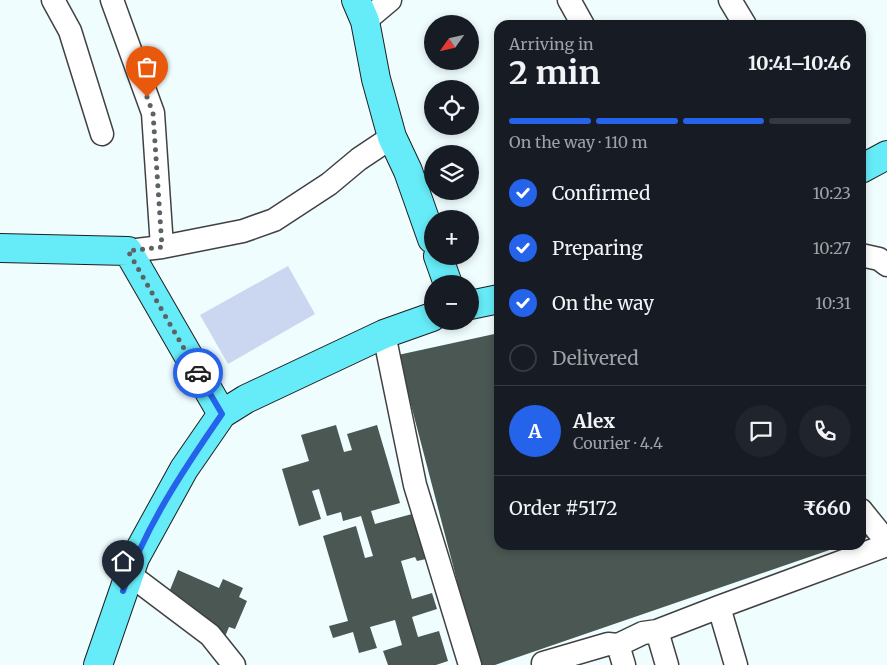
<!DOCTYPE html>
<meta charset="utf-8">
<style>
:root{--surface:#171b24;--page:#20242c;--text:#f1f3f6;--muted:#9ea1a6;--line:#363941;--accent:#2563eb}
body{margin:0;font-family:Merriweather,serif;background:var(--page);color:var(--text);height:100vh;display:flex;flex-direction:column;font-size:19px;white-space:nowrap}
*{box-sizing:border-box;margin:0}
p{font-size:16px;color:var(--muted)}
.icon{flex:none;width:28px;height:28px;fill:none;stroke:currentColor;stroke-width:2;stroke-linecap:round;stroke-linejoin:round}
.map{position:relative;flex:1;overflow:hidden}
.panel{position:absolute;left:494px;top:20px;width:372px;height:530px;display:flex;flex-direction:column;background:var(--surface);border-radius:15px;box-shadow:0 2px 8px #0003}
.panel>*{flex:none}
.needle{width:32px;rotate:236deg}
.buttons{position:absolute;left:424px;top:15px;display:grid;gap:10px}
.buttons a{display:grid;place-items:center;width:55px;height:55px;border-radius:50%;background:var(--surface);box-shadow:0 2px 8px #0003;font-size:25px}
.pin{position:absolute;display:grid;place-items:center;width:42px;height:42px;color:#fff;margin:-51px -21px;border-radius:50% 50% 50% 0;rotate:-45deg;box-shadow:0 0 5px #0007}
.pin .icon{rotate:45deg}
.courier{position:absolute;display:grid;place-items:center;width:50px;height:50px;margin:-25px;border:4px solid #2563eb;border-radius:50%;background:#fff;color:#222;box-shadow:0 1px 6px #0007}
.summary em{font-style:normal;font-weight:700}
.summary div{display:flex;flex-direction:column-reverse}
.summary{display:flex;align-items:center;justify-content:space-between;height:85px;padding:0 15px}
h1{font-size:32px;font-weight:700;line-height:38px}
.bar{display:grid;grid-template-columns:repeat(4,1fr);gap:8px 5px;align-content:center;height:60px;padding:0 15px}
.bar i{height:6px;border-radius:4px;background:var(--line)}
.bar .current{background:var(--accent)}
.bar p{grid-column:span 4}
.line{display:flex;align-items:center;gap:12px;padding:0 15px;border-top:1px solid var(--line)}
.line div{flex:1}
.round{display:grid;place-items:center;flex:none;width:52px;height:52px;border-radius:26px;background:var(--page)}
ol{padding:0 15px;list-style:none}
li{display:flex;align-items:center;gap:15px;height:55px}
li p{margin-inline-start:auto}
li .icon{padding:5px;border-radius:50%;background:var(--accent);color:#fff;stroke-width:4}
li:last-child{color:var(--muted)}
li i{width:28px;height:28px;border:2px solid var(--line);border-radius:50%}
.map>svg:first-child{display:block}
.pitch{fill:#cbd7f1}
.building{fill:#4a5753}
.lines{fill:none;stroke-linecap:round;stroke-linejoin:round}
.minor-casing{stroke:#414141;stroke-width:25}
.major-casing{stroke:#1f1f1f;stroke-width:30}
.minor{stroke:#fff;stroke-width:22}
.major{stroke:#66ecf8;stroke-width:28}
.done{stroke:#5d6262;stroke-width:5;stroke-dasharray:0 9}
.route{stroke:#2563eb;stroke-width:6}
</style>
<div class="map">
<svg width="887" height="665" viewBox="0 0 887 665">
<rect width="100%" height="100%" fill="#effdff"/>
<path class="pitch" d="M288,266L315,314L228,364L200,315Z"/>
<path class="building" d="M499,333V545H844L495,665H479L398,355Z
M336,425L344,452L352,450L347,434L377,425L400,503L371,511L375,524L412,514L426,559L417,561L415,557L401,561L412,599L432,593L437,609L412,617L418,637L439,631L448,661L436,665H388L383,651L402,645L395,620L370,627L377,648L359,653L353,632L333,638L329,626L348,621L323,536L356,526L365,558L373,556L361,516L343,521L341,512L327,516L319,489L312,491L321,519L299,526L282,469L309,461L301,435Z
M861,531L868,537L861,539Z
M178,570L219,588L223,579L243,588L239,597L247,601L235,629L229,627L224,639L168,595Z"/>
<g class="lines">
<defs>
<path id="minor" d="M53,0L70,31L102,134
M112,0L153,113L162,247
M569,0L583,25
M730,0L745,25
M365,21L390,0
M128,251L162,247L243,231L274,220L329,184L359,159L392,137
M861,255L879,259L887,265
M384,334L415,485L470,665
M861,510L887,542
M129,574L210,635L234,665
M719,607L736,665
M657,631L667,665
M618,645L624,665
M543,663L608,644L618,645L643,633L657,631L719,607L887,545"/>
<path id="major" d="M356,0L365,21L376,79L392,137L408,171L432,239
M861,169L887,155
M0,248L128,251L222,414
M438,256L448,284
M470,305L499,299
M98,665L135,558L184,469L222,414L246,399L384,334L432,317"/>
</defs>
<use href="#minor" class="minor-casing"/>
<use href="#major" class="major-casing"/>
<use href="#minor" class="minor"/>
<use href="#major" class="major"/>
</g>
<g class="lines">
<path class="done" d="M147,97L153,113L162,247L128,251L198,373"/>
<path class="route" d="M123,591C145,527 184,469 222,414L198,373"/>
</g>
</svg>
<div class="buttons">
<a><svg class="needle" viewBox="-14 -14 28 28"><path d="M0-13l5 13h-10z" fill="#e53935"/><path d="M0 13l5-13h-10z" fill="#9ea1a6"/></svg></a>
<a><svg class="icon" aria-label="locate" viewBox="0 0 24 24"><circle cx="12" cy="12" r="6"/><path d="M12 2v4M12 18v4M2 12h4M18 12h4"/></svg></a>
<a><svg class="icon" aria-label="layers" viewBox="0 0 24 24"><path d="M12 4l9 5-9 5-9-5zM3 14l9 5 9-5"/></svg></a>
<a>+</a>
<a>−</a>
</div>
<div class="pin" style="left:147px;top:97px;background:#ea580c"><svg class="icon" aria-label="bag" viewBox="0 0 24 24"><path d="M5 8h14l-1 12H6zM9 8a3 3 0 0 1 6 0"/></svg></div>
<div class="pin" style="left:123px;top:591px;background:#1f2937"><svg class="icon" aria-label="home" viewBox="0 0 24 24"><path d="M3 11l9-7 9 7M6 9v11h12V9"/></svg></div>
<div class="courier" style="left:198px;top:373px"><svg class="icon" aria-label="car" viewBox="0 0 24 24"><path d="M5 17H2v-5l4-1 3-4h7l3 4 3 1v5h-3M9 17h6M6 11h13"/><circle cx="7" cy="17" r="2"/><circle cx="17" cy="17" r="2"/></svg></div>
<section class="panel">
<div class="summary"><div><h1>2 min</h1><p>Arriving in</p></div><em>10:41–10:46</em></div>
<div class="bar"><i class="current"></i><i class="current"></i><i class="current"></i><i></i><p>On the way · 110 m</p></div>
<ol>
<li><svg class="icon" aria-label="check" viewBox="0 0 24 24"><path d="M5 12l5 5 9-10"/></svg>Confirmed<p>10:23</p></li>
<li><svg class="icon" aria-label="check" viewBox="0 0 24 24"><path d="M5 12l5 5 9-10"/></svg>Preparing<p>10:27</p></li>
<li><svg class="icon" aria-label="check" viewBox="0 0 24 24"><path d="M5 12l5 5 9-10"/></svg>On the way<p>10:31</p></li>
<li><i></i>Delivered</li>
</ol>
<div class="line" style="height:90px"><b class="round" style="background:var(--accent);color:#fff">A</b><div><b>Alex</b><p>Courier · 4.4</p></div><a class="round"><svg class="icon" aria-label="chat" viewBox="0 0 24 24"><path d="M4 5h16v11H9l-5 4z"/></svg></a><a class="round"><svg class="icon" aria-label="phone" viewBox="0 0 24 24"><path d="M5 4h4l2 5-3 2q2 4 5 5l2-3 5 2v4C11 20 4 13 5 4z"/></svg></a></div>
<div class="line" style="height:65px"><div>Order #5172</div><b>₹660</b></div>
</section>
</div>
